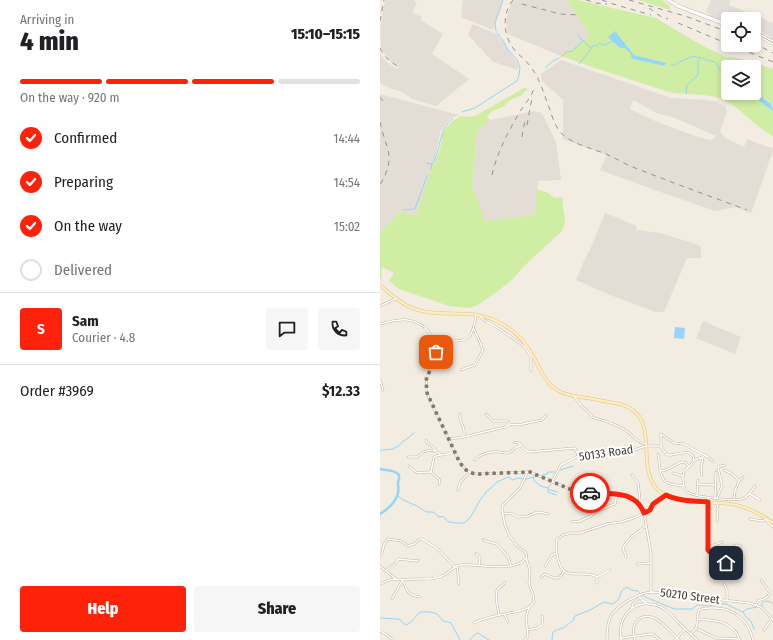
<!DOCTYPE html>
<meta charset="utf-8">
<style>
:root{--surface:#fff;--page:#f6f6f6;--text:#202124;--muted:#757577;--line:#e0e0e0;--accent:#ff220b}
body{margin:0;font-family:"Fira Sans Condensed",sans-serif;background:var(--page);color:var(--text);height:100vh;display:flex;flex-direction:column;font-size:15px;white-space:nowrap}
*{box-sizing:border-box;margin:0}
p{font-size:13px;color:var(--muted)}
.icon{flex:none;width:22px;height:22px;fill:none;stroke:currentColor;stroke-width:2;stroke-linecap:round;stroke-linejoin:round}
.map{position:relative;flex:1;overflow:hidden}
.sheet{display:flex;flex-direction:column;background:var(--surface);width:380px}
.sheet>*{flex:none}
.fabs{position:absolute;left:341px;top:12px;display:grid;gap:8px}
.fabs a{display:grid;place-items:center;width:40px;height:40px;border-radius:4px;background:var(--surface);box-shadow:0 2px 6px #0003;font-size:20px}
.pin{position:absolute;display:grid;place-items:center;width:34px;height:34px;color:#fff;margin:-17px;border-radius:8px;box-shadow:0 2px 6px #0006}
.courier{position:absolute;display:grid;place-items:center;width:40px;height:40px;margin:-20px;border:3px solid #ff220b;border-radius:50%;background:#fff;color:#222;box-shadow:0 1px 5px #0007}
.summary em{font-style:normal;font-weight:800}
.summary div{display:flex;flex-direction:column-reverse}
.summary{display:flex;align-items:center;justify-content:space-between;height:68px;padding:0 20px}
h1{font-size:26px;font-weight:800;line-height:30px}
.bar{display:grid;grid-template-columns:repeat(4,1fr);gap:6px 4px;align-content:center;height:48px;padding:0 20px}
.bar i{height:5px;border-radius:3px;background:var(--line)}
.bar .current{background:var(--accent)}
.bar p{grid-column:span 4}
.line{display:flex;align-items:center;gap:10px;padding:0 20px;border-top:1px solid var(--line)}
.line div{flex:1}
.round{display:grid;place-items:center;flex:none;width:42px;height:42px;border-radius:4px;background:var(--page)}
ol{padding:0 20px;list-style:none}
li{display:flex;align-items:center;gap:12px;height:44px}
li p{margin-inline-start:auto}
li .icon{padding:4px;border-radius:50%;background:var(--accent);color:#fff;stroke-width:4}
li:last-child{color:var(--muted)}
li i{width:22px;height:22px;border:2px solid var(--line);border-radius:50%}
.primary-button{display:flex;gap:8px;margin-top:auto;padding:8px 20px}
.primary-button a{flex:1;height:46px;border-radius:4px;background:var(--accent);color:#fff;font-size:16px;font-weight:800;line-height:46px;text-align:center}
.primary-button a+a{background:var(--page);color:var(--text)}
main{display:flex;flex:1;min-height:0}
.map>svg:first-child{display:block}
.industrial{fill:#e4ddd6;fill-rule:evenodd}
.green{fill:#d0eda4;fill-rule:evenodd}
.parking{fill:#e2dfda}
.water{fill:#94d5f8}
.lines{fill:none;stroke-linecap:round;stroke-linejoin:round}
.stream{stroke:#94d5f8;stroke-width:1}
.river{stroke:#94d5f8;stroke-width:2.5}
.street-casing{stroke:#c1b6a5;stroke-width:2.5}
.secondary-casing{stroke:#dbc28c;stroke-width:3.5}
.street{stroke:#fff;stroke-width:1.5}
.secondary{stroke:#ffecbe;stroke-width:2.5}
.rail{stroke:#939393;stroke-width:1;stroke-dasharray:5 5;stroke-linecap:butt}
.done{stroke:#817a6f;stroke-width:4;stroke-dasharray:0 7.2}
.route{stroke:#ff220b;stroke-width:5}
.labels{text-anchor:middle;stroke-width:4;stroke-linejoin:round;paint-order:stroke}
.street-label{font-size:12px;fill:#443c31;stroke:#fff}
</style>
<main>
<section class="sheet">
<div class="summary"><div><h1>4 min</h1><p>Arriving in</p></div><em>15:10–15:15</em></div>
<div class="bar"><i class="current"></i><i class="current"></i><i class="current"></i><i></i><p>On the way · 920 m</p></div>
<ol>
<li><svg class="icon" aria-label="check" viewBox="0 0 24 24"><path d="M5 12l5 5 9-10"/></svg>Confirmed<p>14:44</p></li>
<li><svg class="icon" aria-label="check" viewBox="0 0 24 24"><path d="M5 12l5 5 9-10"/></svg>Preparing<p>14:54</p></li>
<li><svg class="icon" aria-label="check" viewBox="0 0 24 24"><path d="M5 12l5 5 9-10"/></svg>On the way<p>15:02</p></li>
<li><i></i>Delivered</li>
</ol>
<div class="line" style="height:72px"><b class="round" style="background:var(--accent);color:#fff">S</b><div><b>Sam</b><p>Courier · 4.8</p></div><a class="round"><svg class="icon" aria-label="chat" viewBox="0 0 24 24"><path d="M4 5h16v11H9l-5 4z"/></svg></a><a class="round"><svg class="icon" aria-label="phone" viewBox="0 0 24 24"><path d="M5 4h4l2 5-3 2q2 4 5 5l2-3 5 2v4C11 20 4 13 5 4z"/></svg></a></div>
<div class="line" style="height:52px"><div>Order #3969</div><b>$12.33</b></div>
<div class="primary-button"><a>Help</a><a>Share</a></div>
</section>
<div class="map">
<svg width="393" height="640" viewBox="0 0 393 640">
<rect width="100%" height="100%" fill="#f3ece1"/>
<path class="industrial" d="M5,0H33L37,2L32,13L42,17L41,20L63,34L52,54L89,79L56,106L32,99L24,93L7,87L0,83V54L8,63L17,69L19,67L11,62L5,55L1,48L0,29Z
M83,0H123L113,30L81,17Z
M135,0H187L210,36L181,56L128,34L126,20L129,10L132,2Z
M92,24L117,34L137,63L138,70L113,62L88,35Z
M181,60L291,98L326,100L337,102L346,107L347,112L340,131L345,138L364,147L367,139L393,149V151L371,213L356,207L335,211L258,184L220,170L227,155L183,139V100L162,81L161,74ZM253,100L279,114L293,117L336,136L331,140L318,137L275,121L250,109Z
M0,94L79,115L69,119L60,132L55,160L36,215L19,212L0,232Z
M154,111L162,113L176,142L181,180L158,181L155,215L104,221L92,184L97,131L110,120Z
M225,213L257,226L256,230L281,233L321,246V258H307L284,312H276L230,295L196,280L203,263L212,245Z
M323,321L361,337L355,354L316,338Z"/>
<path class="green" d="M187,0H197L276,18L284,23L321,45L346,57H352L370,61L393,69V107L389,101L383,98L374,88V67H348V93H373L382,103L392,109L393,111V136C386,132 379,127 373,122C361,112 351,101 335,97C320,93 304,95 289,92L215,68L181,56L210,36ZM235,31L254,55L285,63L286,65L285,66L253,59L251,54L245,48Z
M258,0H282L290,6V10Z
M144,88H147V90L144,92L142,95L130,100L123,107L111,112L107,117L110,120L97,131L92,184L105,221L155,215L157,189L168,193L175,198L182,197L185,222L182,231L142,268L133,279L118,291L96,306L89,308L69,306L19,289L9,281L14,273L2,267L1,272L2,279L0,278V232L19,212L36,215L51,170L59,152L62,139V135L66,128L72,121L78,118L80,116L89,117L97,115Z"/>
<path class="parking" d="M331,0H351L349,5L393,23V39L387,35H386L374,30V19H348V22L344,20L343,22L330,16V14L326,12Z"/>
<path class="water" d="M235,31L254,55L286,63L285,66L253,59L251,57V54L245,48H240L228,37Z
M374,88C377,91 380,96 383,98C388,102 393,103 393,111C385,105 379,102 373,93H374Z
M295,327L305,328L304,339L294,338Z"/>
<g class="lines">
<path class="stream" d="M116,31L115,23L123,0
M198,35L200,38L211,48
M181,57L186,52L193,51L195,48L203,41
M199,64L214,45L217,46L219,43L225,45L233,41
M291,65H295L299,62L314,56L315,57L323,58L326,60L335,62L340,70H348
M166,67L173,61L179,58
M306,94L307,85L318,75V61L320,58
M82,112L95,108L121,91L137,81L139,75L140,68L137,60L128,50L122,39L117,33
M54,161C61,148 59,128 72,119
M47,163L51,164L53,163
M51,169L52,164
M23,210L35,209L47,176
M0,451L3,450L14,449L15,447H18L22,442L28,438L34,433
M180,470L193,466
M162,475L167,474L168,472H175
M153,478C156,484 161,487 168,488L171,484
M146,479L158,476
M168,489V492L176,495
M168,489L177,492
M17,495L23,500L37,506L41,509L47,512H53L59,517C66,515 64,520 69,522C71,522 80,524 82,523C92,522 97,501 105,494L106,492L110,489L117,482L128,477L133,480L138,478L143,479
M263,596L294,609H312L317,605L331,606L337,603L346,604L363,612L367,609L377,607
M382,606V603L385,601L391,602L393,604
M363,612L366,617L371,621L374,629
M0,618L17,619H19L26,625L30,623L40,612C51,612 57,611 63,621L71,623L80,640
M90,640L93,636L98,633L109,640
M172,640L173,632C176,630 179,629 183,628C187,626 190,622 194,620V617L195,616L210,610L224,602L232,604C234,603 236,602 238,600C242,594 239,590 248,587L251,590L258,591L260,593"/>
<path class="river" d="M0,469C5,470 15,470 18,474C21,477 18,480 18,483C18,487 19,489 18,493C16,502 8,509 0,514"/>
<defs>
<path id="street" d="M287,0L296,6L348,26
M289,0L300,6L348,24
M374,32L393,41
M374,34L393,44
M0,306L17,298
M100,317L107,322L118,328L144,346L151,357V371
M0,324C9,322 18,319 27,320C45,322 59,339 55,357C52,368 45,377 46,389C47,396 52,403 54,409C62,426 70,442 78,459C82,467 88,473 97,474L150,472L196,492L239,494L250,497L255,500L259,504L264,513L271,553V592
M55,343C81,337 92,350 96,314
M81,370L86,368L95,365L103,350L99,340L94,329
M0,380L3,390
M194,396L201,406L209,412L212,417C224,421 238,424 248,432C254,437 258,443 266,444
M80,414V419L84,429V437
M129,424L138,425L162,420L166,415
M69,439L84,437L125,427L129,425V423L127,421H113L106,414
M46,440L47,443L53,447L56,451
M134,442L139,443L144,449L149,452L195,448L198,455
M281,447V434L294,443L304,444L313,449L328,457L333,461
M278,454C280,462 278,479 288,483C293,485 299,485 304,486
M28,457H37C44,450 53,447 61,455
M95,460C99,454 111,451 119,452C122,452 125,453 129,453L135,448L141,445
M314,460L323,457L325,455
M29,466C39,477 39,471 51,472L54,457C60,454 68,455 74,452
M344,470C350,472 355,476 359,481L355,491L354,499
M281,471C289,470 295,464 302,462L306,463L309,467
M51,472L59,479L60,482L59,484
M293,473L303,476
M252,475L258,483L260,500L259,504
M322,475L321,470L323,457
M172,481L181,465L200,455L248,452L266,446H278L281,447L287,455C293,456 306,450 311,454C319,461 307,467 304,472C302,476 303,482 304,487C305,489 305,490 307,492C314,497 353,501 362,499C368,497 372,491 375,486
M359,481L363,477
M318,484L333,485L336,484
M78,490L80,482L90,472
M370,494L380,500
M317,495L318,480
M328,498L327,546L328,551L337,556L343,562L348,563L353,558L354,546L357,545L361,546
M335,498L336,472
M337,498L342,486L338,467L345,465
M336,502L338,508L337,521
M123,513L132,514L138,517L148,516L155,513L159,512L168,514
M265,518L272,505L286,495
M370,519L382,521L387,519
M386,520L393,527
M192,522L200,521L211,516L215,512L224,508L235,504L237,494
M103,539L105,541L117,544L128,557L131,566
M327,546L334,545L342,542
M96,553L100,558L99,565
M354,553L364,558
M337,556C344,553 348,548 354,547
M0,557C4,551 2,544 8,539L21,541L28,546L34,544L40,539H42L57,548L75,567
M246,557L245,553L243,549C246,539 258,532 266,526
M257,564L271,563
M0,566L16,579C23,580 30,579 37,579C46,579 54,580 62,576C68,574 73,566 80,565C99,563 133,574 146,558
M77,566L79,584
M165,566L172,555L177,553
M230,570L217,577C209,571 198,576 188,573C177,570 175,548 177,539L183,535L191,533H200L227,524L241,522L256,517L270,510
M6,571C9,567 14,565 16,563C17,562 17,560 19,559L37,561L38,560
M161,577L165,574C174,578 179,582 184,571
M217,577V583
M23,581C27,591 27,595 40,597
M0,584L9,580L16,579
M344,584L347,590V601
M260,597L262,600L267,603
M12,599L22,581
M376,605L378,601C383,599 389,598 390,592C386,589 385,584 381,580
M251,610L253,604L260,597
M124,614L128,622
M119,615C118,609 114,594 118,589C121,585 123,586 125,582
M318,619C336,621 352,620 360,640
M94,623C103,618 115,616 125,614C135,611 147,612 154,602L153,594L149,584L150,570L147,561L146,553L144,551L137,546L129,535L125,525L122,510L123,505L140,488L144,480L147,472
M317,629L336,638L359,639
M147,630L157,628L163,625L162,616
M384,630L392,618
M0,631L6,634L13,640
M311,634C321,625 315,621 319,610C324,607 329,608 335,608C354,608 369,621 373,640
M241,638L271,634H273L280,640
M145,640L148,636L146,617L149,607
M227,640C227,633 227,624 230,618C236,605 260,592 273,592L369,603L381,607L393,619
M241,640C240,629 240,620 249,611C259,601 274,602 286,610C291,613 295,619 299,623C305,629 311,634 317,640
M255,640C253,632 252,626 258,620C273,607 289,631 299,640
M295,640L305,629"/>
<path id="secondary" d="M0,285C12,295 23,306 38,310C64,318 89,308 116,321C132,328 145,341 153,356C160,368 165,383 177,390C186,396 197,396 207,398C218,400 229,402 240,404C284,417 253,465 278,490C293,504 331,501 352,504C367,507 381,514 393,523"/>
</defs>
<use href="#street" class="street-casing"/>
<use href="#secondary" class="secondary-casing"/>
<use href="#street" class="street"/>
<use href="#secondary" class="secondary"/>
<path class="rail" d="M133,0C122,13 123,35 133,48C138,55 145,59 150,66C160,78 164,95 170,110C172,117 175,125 180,132C191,144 211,148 226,154C233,157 240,161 248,165C287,181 327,195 367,210
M206,0L216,3L227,4
M222,0L233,4L271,15
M249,0L305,16L348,32
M142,4L180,14L200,15
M269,8L280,16L288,19
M0,21L4,0
M298,23L348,44
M374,43L393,53
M351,45L393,62
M0,48C4,57 10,62 19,67
M0,97L4,102
M0,122C6,151 17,155 0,185
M147,125L152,98
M142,137L145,120
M112,175C117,153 127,134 138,115C143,105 151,99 154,88"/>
</g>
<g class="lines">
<path class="done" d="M56,352L54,360L46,380L47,393L80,463L86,470L92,473L97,474L150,472L192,490L196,492L210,493"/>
<path class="route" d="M210,493C231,494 255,490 264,513L270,510L273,504L286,495C298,501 314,501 328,502V550C330,553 333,553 336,555C340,557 342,561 346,563"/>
</g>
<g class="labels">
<g class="street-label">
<text transform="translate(226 453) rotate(-8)" y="4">50133 Road</text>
<text transform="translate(310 596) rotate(7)" y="4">50210 Street</text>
</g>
</g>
</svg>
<div class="fabs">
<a><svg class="icon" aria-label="locate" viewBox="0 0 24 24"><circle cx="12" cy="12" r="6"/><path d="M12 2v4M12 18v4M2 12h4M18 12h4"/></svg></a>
<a><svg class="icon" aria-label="layers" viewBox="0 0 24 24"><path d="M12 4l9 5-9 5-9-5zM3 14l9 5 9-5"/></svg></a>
</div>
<div class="pin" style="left:56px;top:352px;background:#ea580c"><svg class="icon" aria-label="bag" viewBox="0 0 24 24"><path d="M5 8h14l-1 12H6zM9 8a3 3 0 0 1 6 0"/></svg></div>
<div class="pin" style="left:346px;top:563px;background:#1f2937"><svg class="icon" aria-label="home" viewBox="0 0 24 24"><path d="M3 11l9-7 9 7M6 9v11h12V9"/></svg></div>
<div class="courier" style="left:210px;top:493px"><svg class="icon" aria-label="car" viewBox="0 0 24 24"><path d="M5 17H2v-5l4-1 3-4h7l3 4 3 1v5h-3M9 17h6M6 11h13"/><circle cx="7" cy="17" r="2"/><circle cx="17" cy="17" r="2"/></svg></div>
</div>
</main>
